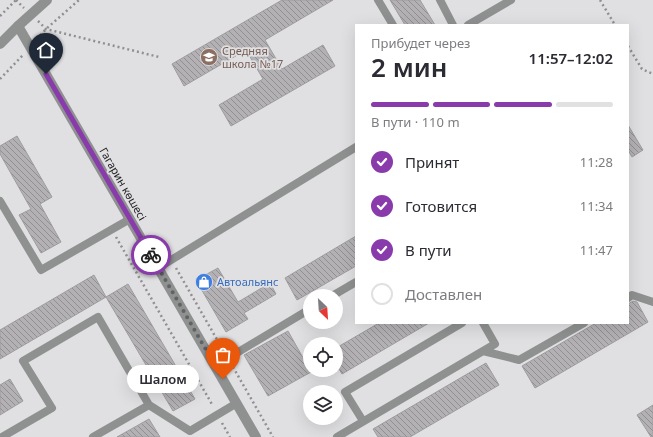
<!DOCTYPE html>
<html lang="ru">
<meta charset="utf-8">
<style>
:root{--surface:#fff;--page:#f7f7f7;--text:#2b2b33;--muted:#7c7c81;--line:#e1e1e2;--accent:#8a3bab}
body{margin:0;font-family:"Noto Sans",sans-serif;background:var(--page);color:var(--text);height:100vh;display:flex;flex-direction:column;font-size:15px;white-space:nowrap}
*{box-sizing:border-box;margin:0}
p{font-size:13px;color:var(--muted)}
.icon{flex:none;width:22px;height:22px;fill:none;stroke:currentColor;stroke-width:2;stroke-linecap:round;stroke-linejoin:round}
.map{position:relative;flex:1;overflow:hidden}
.sheet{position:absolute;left:355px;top:24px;width:274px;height:300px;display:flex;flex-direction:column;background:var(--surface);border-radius:0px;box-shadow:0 4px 16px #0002}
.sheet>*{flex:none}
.needle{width:26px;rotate:155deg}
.controls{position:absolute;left:303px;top:289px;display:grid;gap:8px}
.controls a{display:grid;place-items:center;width:40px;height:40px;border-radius:50%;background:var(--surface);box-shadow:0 4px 16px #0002;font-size:20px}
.pin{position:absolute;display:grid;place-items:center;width:34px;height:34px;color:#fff;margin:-41px -17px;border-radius:50% 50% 50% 0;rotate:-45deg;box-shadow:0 0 4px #0007}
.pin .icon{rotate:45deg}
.courier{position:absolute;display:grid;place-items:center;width:40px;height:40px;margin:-20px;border:3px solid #8a3bab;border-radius:50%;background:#fff;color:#222;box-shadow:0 1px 5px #0007}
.bubble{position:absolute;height:28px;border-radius:14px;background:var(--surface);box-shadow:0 4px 16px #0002;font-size:13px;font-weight:600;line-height:28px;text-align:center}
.overview em{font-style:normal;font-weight:600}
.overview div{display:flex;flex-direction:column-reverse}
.overview{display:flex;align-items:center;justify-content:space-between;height:68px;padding:0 16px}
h1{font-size:26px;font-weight:600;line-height:30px}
.bar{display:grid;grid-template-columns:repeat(4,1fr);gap:6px 4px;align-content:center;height:48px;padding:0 16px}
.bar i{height:5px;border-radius:3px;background:var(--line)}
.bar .current{background:var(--accent)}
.bar p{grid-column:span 4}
ol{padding:0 16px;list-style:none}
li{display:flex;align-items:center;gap:12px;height:44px}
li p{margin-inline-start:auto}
li .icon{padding:4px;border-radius:50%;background:var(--accent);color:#fff;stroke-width:4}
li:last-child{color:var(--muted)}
li i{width:22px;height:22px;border:2px solid var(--line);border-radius:50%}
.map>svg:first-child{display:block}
.building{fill:url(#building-back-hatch);stroke:#9e9c9e}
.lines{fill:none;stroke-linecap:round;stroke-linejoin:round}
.path{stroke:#909092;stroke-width:2.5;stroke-dasharray:2 3;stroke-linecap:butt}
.service{stroke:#8f9090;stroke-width:8}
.minor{stroke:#8f9090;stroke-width:10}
.tertiary{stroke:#8f9090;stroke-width:10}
.done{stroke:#626164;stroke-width:4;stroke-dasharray:0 7.2}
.route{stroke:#8a3bab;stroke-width:5}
.labels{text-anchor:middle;stroke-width:3.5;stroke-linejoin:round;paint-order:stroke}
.education-label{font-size:11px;fill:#785e54;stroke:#e0e0e3;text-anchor:start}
.street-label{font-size:11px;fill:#1e1d1f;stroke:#e0e0e3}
.shop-label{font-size:11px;fill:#366cbe;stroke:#e0e0e3;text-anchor:start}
</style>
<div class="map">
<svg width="653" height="437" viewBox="0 0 653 437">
<defs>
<pattern id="building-back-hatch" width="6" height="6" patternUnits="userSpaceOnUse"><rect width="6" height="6" fill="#b4b1b4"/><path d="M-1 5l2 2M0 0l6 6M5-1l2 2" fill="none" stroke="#928f92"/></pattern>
</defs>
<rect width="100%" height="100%" fill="#e0e0e3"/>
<path class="building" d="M282,0H333L265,40L282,69L323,45L335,66L231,126L219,105L263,79L246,50L184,86L172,64Z
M390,0H420L435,25H405Z
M628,125L643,150L632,157L628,150Z
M17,136L52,197L40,204L61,242L41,253L19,215L31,209L0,154V146Z
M356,236V266L297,300L285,278Z
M218,268L238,302L270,283L276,294L244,313L248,319L226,332L196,280Z
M94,275L106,297L0,359V330Z
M128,284L195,399L173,411L106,297Z
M633,301L637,302L648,322L535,388L522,366L596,323H628V304Z
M379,323H429L342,374L336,364V348Z
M288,331L311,372L268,396L244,355Z
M486,363L499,385L410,437H378L373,429Z
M10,379L23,401L0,415V385Z
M653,405V437H651L637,415Z
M149,419L160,437H117Z"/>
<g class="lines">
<path class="path" d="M16,0L24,8
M600,0L615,25
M0,16L16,0
M38,21L46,29L159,57
M37,39L46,29L79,0
M628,46L642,69L653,74
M0,79L23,55
M116,237L213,406
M176,268L223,350
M233,367L273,437
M222,423L230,437"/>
<path class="service" d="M378,0L393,25
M440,0L453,25
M468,25L511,0
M0,201L41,270L130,219
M158,268L356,147
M332,296L356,282
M628,298L632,295L653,302
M483,351L495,344L483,323
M215,366L310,309
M149,405L190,431L237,403
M363,421L345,392L462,323
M2,437L52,408L23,361L98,317L149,405L93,437
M337,437L483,351L519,360L584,323"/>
<path class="minor" d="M18,26L256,437"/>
<path class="tertiary" d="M0,44L18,26L47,0"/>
</g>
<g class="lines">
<path class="done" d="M151,255L223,379"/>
<path class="route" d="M46,74L151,255"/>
</g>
<defs>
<symbol id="school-disc" viewBox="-11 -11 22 22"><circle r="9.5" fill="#8d6e63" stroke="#e0e0e3"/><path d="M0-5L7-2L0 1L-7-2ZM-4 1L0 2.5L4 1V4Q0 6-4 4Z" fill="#fff"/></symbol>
<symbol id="shop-disc" viewBox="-11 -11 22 22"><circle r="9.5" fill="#3f7fe0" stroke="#e0e0e3"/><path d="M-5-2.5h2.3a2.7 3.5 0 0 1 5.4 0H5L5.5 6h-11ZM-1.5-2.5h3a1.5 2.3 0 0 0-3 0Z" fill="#fff"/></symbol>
</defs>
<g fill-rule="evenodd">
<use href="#school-disc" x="199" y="47" width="20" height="20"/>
<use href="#shop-disc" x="194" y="272" width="20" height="20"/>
</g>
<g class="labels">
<g class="education-label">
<text x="222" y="55">Средняя<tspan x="222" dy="13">школа №17</tspan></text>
</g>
<g class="street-label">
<text transform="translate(123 184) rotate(60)" y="4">Гагарин көшесі</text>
</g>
<g class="shop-label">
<text x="217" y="286">Автоальянс</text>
</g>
</g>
</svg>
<div class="controls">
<a><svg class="needle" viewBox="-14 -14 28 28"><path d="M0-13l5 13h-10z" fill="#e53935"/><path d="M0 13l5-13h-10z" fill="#7c7c81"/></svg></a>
<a><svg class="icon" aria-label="locate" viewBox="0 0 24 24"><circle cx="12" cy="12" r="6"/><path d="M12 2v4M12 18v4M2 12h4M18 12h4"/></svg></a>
<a><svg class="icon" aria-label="layers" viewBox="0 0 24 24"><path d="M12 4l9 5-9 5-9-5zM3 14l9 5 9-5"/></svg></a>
</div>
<div class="pin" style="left:223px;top:379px;background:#ea580c"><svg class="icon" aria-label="bag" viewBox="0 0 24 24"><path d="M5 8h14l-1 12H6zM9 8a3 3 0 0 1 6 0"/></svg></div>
<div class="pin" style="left:46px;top:74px;background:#1f2937"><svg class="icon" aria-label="home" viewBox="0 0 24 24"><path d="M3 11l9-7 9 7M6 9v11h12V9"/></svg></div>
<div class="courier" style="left:151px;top:255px"><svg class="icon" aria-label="bike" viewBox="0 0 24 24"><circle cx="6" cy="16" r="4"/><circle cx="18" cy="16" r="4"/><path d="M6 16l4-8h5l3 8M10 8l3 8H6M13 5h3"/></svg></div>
<div class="bubble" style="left:127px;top:365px;width:72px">Шалом</div>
<section class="sheet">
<div class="overview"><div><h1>2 мин</h1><p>Прибудет через</p></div><em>11:57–12:02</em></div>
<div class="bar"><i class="current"></i><i class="current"></i><i class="current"></i><i></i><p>В пути · 110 m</p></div>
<ol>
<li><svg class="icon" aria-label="check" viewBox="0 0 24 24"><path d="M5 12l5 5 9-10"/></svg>Принят<p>11:28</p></li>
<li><svg class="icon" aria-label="check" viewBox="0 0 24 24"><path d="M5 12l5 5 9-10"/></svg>Готовится<p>11:34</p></li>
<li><svg class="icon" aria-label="check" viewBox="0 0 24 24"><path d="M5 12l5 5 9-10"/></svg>В пути<p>11:47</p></li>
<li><i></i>Доставлен</li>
</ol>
</section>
</div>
